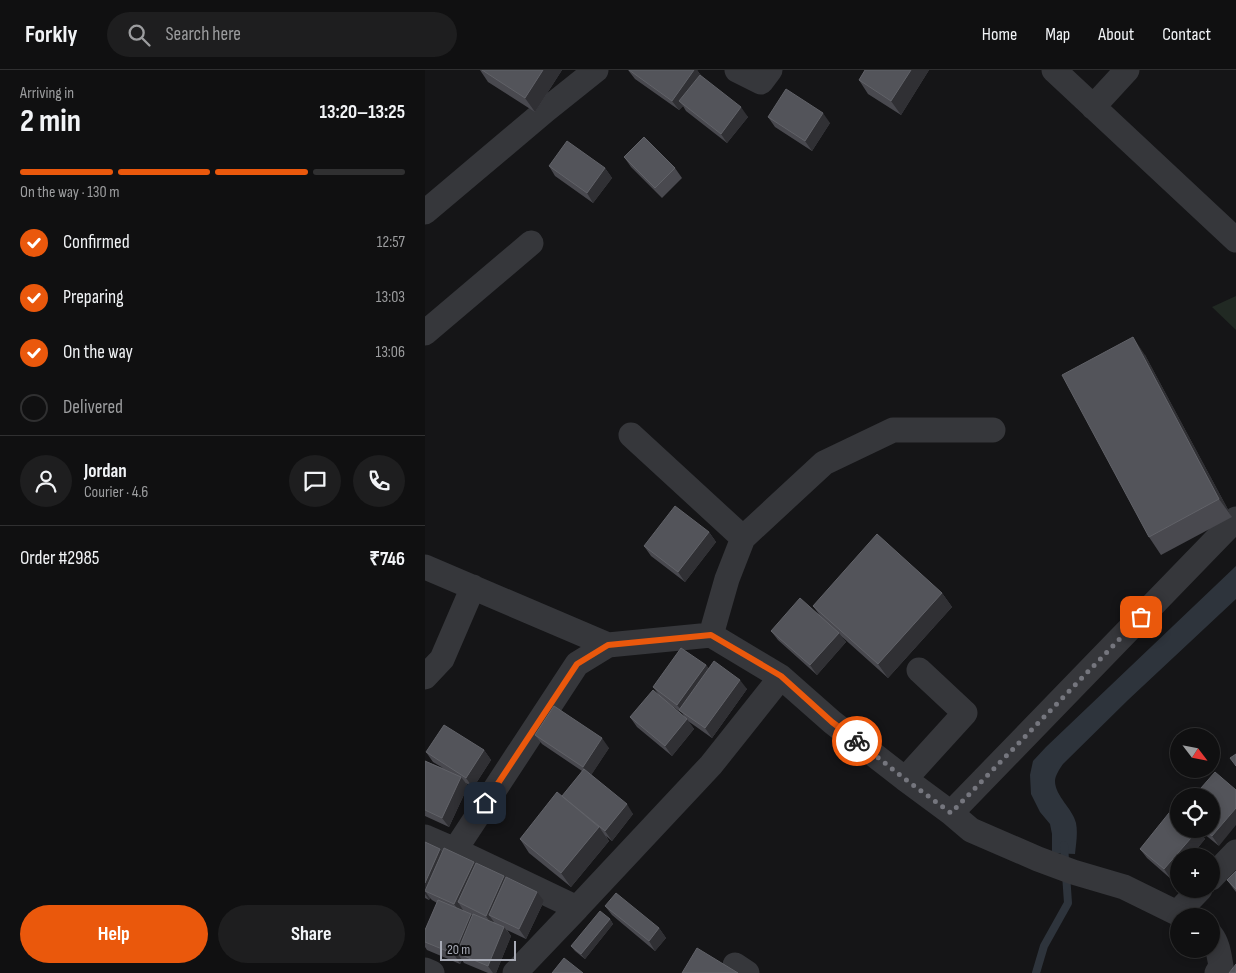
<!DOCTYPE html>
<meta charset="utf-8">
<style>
:root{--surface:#101011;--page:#1e1e1f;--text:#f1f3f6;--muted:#9c9d9f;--line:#303031;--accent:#ea580c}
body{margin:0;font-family:"Sofia Sans Condensed",sans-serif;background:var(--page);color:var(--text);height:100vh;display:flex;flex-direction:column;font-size:19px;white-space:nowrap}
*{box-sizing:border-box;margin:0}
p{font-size:16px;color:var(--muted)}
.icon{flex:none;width:28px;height:28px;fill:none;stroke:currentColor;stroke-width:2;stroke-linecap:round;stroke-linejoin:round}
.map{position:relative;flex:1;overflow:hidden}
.side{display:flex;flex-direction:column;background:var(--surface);width:425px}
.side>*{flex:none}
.needle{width:32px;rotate:122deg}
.tools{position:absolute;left:745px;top:658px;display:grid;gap:10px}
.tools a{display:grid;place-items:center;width:50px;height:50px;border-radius:50%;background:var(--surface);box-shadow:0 2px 8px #0003,0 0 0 1px var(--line);font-size:25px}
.scale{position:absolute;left:15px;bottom:12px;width:76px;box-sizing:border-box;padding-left:5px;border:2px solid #a8abb6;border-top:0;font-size:14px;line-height:18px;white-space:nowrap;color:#a8abb6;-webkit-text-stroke:4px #101012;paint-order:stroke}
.pin{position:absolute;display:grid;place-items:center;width:42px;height:42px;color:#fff;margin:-21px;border-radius:10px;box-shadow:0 2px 8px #0006}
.courier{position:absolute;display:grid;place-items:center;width:50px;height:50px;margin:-25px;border:4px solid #ea580c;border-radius:50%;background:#fff;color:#222;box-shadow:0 1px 6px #0007}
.head em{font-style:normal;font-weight:700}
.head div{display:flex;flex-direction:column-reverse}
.head{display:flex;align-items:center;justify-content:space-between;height:85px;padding:0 20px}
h1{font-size:32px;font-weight:700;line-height:38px}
.bar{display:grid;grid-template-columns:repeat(4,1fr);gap:8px 5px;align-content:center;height:60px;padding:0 20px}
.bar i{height:6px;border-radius:4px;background:var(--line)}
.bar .selected{background:var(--accent)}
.bar p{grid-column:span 4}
.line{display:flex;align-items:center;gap:12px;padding:0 20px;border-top:1px solid var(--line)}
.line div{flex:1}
.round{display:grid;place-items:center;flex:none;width:52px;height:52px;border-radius:26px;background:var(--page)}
ol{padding:0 20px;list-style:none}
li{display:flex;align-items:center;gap:15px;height:55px}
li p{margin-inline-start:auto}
li .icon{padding:5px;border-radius:50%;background:var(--accent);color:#fff;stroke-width:4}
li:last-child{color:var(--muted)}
li i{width:28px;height:28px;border:2px solid var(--line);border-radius:50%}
.primary-button{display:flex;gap:10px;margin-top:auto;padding:10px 20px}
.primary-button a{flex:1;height:58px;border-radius:30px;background:var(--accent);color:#fff;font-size:20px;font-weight:700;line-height:58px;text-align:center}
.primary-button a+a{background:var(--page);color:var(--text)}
header{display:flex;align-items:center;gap:30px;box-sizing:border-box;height:70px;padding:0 25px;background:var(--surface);border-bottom:1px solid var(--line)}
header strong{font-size:24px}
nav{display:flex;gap:28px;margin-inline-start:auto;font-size:18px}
.search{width:350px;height:45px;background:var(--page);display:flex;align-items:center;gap:12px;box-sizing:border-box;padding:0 18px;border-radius:28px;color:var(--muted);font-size:19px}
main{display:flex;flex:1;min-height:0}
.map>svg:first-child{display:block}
.green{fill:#212923}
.water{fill:#2e343c}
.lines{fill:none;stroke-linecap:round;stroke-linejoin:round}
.stream{stroke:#2e343c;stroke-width:8}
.minor{stroke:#36373b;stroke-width:25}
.wall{fill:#49494f;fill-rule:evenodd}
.shaded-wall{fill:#303034}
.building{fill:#53545a;stroke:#616268}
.done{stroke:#75767e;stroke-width:5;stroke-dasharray:0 9}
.route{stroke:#ea580c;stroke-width:6}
</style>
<header>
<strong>Forkly</strong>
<div class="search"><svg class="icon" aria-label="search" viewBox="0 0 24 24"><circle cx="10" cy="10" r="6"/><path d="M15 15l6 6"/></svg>Search here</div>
<nav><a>Home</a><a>Map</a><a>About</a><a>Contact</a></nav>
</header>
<main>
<section class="side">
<div class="head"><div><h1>2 min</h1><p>Arriving in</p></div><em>13:20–13:25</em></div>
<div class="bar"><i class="selected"></i><i class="selected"></i><i class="selected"></i><i></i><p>On the way · 130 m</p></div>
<ol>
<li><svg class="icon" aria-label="check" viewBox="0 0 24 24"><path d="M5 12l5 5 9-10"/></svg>Confirmed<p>12:57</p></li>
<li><svg class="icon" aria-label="check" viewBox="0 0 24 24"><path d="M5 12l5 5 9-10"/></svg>Preparing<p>13:03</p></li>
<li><svg class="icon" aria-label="check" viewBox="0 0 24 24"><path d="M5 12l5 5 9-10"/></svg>On the way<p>13:06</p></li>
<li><i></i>Delivered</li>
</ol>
<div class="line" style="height:90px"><a class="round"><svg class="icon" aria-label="person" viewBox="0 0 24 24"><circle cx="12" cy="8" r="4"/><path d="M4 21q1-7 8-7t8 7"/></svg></a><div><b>Jordan</b><p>Courier · 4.6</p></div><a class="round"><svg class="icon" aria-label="chat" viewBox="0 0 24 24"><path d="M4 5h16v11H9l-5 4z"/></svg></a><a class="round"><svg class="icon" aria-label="phone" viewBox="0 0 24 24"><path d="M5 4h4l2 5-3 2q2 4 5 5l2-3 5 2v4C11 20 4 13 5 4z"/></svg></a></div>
<div class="line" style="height:65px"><div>Order #2985</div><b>₹746</b></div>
<div class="primary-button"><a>Help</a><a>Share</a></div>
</section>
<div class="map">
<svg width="811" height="903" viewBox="0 0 811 903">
<rect width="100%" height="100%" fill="#151517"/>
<path class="green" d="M811,226V260L787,237Z"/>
<path class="water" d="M811,496V529L703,630L638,694C635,698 630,706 630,711C630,726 648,739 651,753C653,763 651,774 650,784L627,783V764L625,754L615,742L606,724L605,705L608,691L621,677Z"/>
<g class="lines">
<path class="stream" d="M611,903L619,876L643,833L639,775"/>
<path class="minor" d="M312,0L336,12L345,0
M629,0L811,170
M668,37L702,0
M0,142L121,40L171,0
M0,263L106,173
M206,365L318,468
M0,497L183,575L286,565L356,607L407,652L480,709L526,743L546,760L613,789L648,802L699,817L758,846
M286,565L302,509L318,468L399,393L468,360H568
M0,607L17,589L48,517
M480,709L540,643L494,600
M526,743L811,449
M0,767L30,780L152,594L183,575
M30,780L152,838L90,903
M786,808L811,782
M152,838L286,695L356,607
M752,843L775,819
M786,865C793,874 794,885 796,896L792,903
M310,895L322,903
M0,900L7,903"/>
</g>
<path class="wall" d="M55,0H137L110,42L63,12Z
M203,0H272L277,7L323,47L302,73L261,41L258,36L254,40L210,9Z
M440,0H504L476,45L443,24L434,10Z
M343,47L405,53L387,81L350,57Z
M199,87L250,98L257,108L237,128L206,97Z
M124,96L180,98L187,108L168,133L130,106Z
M720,285L807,447L736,485L724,467Z
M284,462L291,472L260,512L226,486L219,476Z
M517,523L527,537L463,608L415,565L421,572L392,605L353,570L346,561L396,547L388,536Z
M281,595L284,599L322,619L287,668L263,651L269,659L247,686L212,657L205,647L234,625L228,617ZM240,631L257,643L260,647Z
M110,665L184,678L166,705L208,744L187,771L181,766L184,771L146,817L104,783L95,769L138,727L157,701L117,674Z
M59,680L66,690L48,718L41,713L43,716L24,757L0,746V691L18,698L8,692L1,682Z
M773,759H786L794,776Z
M773,760L780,769L766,786H754L746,809L722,788L715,779Z
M0,772L15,779L18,782L49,792L50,794L79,806L81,808L119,831L101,869L82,860L86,866L71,903H63L39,893L37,890L35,894L2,880L0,877V860L12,833L7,830L5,828L4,830L0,828Z
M811,801V822L802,810Z
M180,836L234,858L241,868L230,881L187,845Z
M185,849L188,854L160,889L150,881L146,876Z"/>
<path class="shaded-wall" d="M118,0H137L110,42L100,28Z
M269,0H272L277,7L254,31L258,36L254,40L247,31Z
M486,0H504L476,45L466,31Z
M316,37L323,47L302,73L296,64Z
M398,43L405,53L387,81L380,71Z
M180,98L187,108L168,133L162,123Z
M708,267L720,285L807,447L794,429Z
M284,462L291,472L260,512L253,502Z
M517,523L527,537L463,608L453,594Z
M414,563L421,572L392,605L385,595Z
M281,595L288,604L257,641L252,635Z
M315,610L322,619L287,668L280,658Z
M262,649L269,659L247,686L240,676Z
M177,668L184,678L165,707L158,697Z
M59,680L66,690L48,718L41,708Z
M36,707L43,716L24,757L17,748Z
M202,734L208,744L187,771L180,761Z
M811,738V755L794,776L787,766Z
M174,757L184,771L146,817L136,803Z
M773,760L780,769L766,786H754V800L746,809L739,799Z
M15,779L22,789L0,821V813Z
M49,792L55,802L33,832L38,840L36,844L29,834Z
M79,806L86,815L64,845L69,852L67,855L61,846Z
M0,821L5,828L4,830L0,824Z
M112,822L119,831L101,869L94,859Z
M46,844L53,854L32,883L37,890L35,894L29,884Z
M185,849L188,854L160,889L156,884Z
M79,857L86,866L71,903H68L63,896Z
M234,858L241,868L230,881L224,871Z"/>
<path class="building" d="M57,0H118L100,28Z
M204,0H269L247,31Z
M440,0H486L466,31L434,10Z
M275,5L316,37L296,64L254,31Z
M361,19L398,43L380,71L343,47Z
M219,67L250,98L230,118L199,87Z
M142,71L180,98L162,123L124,96Z
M708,267L794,429L724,467L637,305Z
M250,436L284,462L253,502L219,476Z
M452,464L517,523L453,594L388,536Z
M375,528L414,563L385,595L346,561Z
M256,578L281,595L252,635L228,617Z
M289,591L315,610L280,658L254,640Z
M228,620L262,649L240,676L205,647Z
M129,636L177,668L158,697L110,665Z
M19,655L59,680L41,708L1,682Z
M811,684V696L805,688Z
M0,691L36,707L17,748L0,740Z
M159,699L202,734L180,761L137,726Z
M790,702L811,720V738L787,766L778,759H786V726H769Z
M132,722L174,757L136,803L95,769Z
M748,738L754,743V759H772L773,760L739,799L715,779Z
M0,772L15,779L0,813Z
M19,778L49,792L29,834L0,821Z
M51,793L79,806L61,846L33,832Z
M811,801V819L802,810Z
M81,807L112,822L94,859L64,845Z
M191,823L234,858L224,871L180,836Z
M13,830L46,844L29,884L0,872V860Z
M175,841L185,849L156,884L146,876Z
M48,844L79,857L63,896L32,883Z
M272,878L313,903H257Z
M139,888L158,903H127Z
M811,894V903H804Z"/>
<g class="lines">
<path class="done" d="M432,671L480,709L526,743L716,547"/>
<path class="route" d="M60,733L152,594L183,575L286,565L356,606L407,652L432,671"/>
</g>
</svg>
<div class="tools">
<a><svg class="needle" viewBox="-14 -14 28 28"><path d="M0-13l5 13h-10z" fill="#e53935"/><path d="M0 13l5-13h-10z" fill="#9c9d9f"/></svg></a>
<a><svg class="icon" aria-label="locate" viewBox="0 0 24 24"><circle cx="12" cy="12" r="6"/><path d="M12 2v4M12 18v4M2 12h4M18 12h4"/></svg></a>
<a>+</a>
<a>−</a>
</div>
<div class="scale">20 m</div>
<div class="pin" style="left:716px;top:547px;background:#ea580c"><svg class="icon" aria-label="bag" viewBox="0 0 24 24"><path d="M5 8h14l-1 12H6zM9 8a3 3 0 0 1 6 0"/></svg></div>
<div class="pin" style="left:60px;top:733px;background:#1f2937"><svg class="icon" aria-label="home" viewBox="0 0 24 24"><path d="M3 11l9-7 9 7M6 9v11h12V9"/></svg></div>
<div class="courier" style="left:432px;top:671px"><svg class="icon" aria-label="bike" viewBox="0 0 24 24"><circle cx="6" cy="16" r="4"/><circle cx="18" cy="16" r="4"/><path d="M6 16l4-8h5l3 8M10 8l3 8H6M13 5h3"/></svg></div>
</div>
</main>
